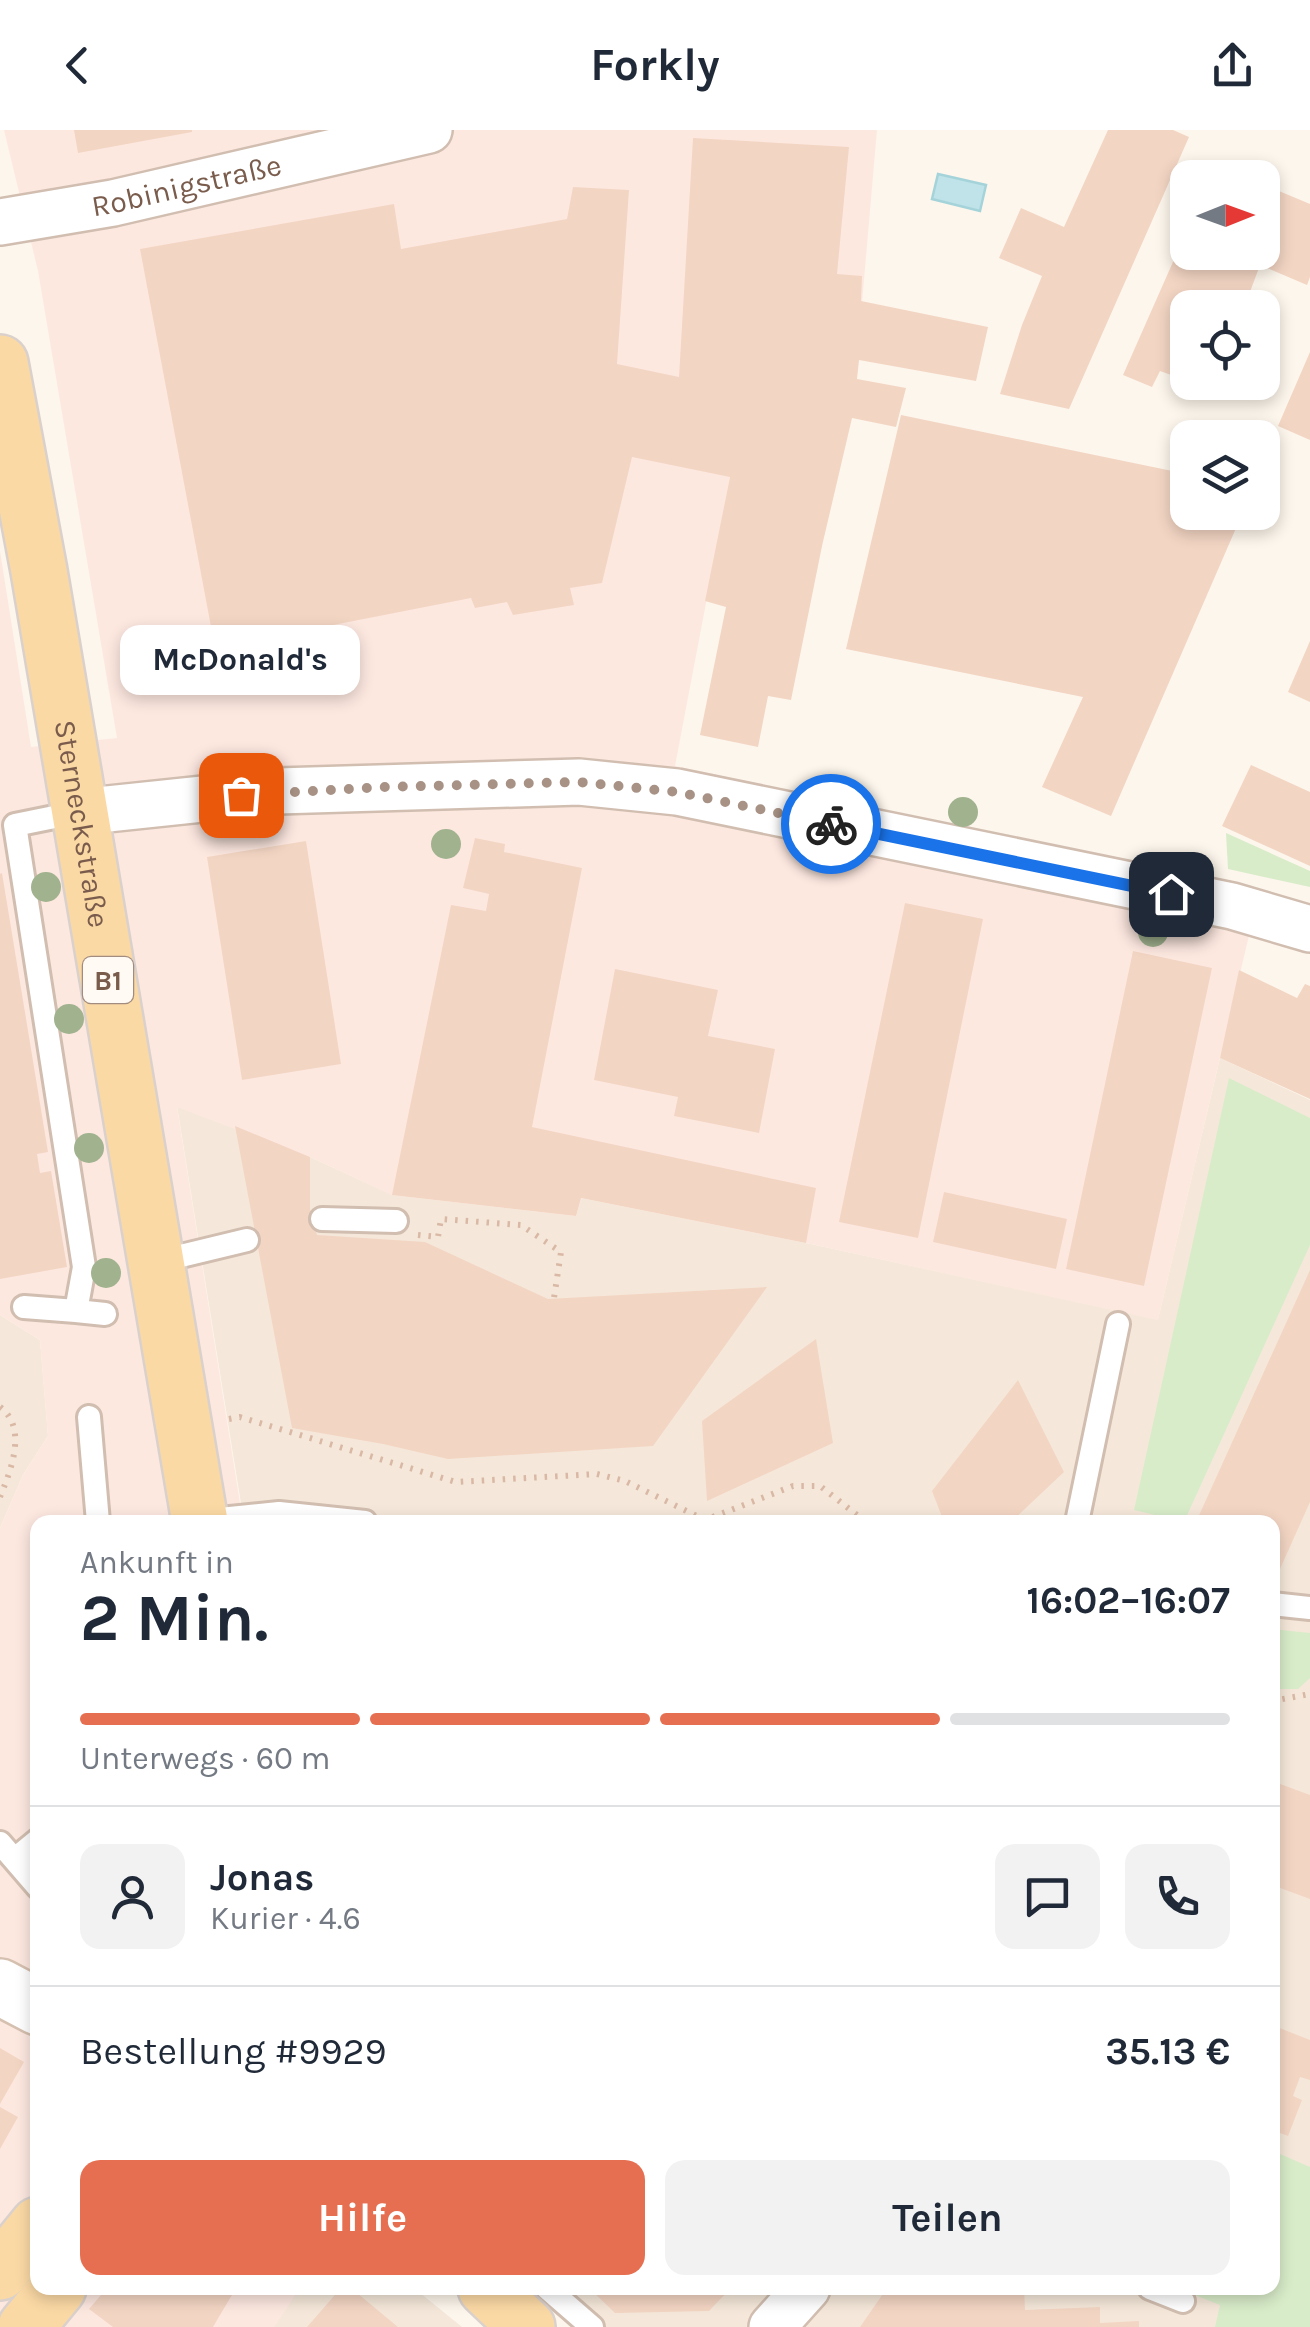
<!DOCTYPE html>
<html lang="de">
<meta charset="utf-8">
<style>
:root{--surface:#fff;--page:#f2f2f3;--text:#1f2937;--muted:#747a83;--line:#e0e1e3;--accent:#e76f51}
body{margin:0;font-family:Karla,sans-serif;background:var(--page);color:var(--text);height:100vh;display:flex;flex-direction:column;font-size:38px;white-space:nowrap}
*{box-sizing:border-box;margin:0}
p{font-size:32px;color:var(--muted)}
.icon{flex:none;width:55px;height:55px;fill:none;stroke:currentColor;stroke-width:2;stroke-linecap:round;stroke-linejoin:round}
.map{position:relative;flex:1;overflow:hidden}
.side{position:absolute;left:30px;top:1385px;width:1250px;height:780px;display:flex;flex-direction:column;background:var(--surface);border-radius:20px;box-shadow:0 5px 15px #0003}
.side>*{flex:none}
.needle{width:65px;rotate:89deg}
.controls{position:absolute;left:1170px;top:30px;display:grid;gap:20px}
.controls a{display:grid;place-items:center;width:110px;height:110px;border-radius:20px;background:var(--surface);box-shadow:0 5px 15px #0003;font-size:50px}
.pin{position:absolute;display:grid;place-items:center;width:85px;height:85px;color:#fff;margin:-42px;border-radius:20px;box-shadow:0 5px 15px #0006}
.courier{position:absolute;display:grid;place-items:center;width:100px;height:100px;margin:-50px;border:8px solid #1a73e8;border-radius:50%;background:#fff;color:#222;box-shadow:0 2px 12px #0007}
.bubble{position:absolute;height:70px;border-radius:20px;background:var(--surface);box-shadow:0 5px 15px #0003;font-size:32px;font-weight:700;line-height:70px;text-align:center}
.overview em{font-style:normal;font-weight:700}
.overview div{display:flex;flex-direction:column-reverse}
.overview{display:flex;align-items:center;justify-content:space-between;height:170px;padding:0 50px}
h1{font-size:65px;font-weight:700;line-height:75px}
.bar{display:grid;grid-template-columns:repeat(4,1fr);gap:15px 10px;align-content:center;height:120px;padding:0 50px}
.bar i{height:12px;border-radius:8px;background:var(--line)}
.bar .on{background:var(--accent)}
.bar p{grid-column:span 4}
.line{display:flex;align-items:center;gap:25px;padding:0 50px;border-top:2px solid var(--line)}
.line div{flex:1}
.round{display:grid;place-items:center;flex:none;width:105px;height:105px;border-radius:20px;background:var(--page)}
.button{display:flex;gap:20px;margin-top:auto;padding:20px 50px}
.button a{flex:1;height:115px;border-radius:20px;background:var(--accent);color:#fff;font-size:40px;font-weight:700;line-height:115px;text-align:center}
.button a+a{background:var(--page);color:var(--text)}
header{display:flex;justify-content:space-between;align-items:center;height:130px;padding:0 50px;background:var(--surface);font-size:45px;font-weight:700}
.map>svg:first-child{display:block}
.residential{fill:#f5e8da}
.commercial{fill:#fde8e0}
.green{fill:#d8ecc9}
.water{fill:#bfe3e8;stroke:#a5d3da;stroke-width:2.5}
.building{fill:#f3d5c3}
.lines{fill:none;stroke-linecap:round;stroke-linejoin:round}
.lane-casing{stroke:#d1beb0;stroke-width:28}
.street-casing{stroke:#d1beb0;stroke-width:50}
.secondary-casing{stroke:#d6c0b0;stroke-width:60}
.primary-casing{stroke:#dad1cd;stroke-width:60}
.path{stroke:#d9b8a5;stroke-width:6;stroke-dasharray:2.5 8;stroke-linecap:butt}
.lane{stroke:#fff;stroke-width:22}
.street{stroke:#fff;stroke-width:45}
.secondary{stroke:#fff;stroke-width:55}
.primary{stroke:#fbd9a5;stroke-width:55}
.tree{fill:#a0b28e}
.done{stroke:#a89285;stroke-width:10;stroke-dasharray:0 18}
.route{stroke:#1a73e8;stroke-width:12}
.labels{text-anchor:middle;stroke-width:8;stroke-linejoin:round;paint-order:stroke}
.shield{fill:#fffaf3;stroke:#a28b7f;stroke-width:2.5}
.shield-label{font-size:28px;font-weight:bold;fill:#7a5c4d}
.street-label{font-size:30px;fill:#7a5c4d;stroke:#fffaf3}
</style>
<header><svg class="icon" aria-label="back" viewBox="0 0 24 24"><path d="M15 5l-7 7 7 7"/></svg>Forkly<svg class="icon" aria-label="share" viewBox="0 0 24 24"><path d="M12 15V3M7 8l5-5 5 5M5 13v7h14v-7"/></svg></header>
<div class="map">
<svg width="1310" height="2197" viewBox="0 0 1310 2197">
<rect width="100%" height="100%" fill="#fdf6ec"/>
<path class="residential" d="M1220,928L1310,970V2197H579L538,2158H1272V1392H244L177,976L310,1027L393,1065L576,1086L581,1068L806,1113L1158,1189Z
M0,1185L40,1210L48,1306L23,1345L0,1398Z
M95,2158H414L462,2197H62Z"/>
<path class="commercial" d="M4,0H877L852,288L730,347L675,636L1260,759L1158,1190L806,1113L582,1068L576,1086L392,1065L310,1027L177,977L243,1392H38V2158H300L274,2197H0V1398L23,1345L48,1306L40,1210L0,1185V421L31,617L117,608L38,141Z"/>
<path class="green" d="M1226,703L1310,741V757L1228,739Z
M1229,948L1310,988V1115L1184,1392L1134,1380Z
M1272,1499L1310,1503V1548L1298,1559H1273Z
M1273,2021L1310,2037V2197H1215L1220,2175L1177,2158H1272Z"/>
<path class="water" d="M938,44L986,55L980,81L932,69Z"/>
<path class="building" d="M74,0H192V2L78,23Z
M1108,0H1173L1189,7L1069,279L1000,264L1022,195L1042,146L999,128L1021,78L1064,97Z
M693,8L849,17L837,144L862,146L861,171L988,197L976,251L859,230L857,249L906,258L896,297L852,288L822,416L791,570L768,566L758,617L700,605L726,477L705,471L730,347L632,327L602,453L570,458L574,475L513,485L507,472L475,478L471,468L215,518L140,119L394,74L401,119L567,89L573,57L629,60L617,234L679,247Z
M1262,54L1310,74V147L1307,155L1260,135L1244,178H1188V251L1160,241L1152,257L1123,245L1188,98V122H1262Z
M1310,222V310L1278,296Z
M901,285L1182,343L1188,346V382H1243L1111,686L1042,657L1083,567L846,519Z
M1310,511V572L1288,562Z
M1251,635L1310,662V736L1222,696Z
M475,708L505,714L504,722L582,738L532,997L816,1058L806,1113L581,1068L576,1086L392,1065L451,775L486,781L489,764L463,758Z
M306,711L341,934L242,950L207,727Z
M2,743L48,1022L37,1024L40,1043L51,1041L67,1137L0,1149V744Z
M905,773L983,789L918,1108L839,1092Z
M1133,821L1212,838L1144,1156L1066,1139Z
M615,839L718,860L708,906L775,919L759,1003L674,986L678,967L594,950Z
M1239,840L1297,868L1305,854L1310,856V969L1220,928Z
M235,996L310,1027V1079L317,1105L425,1112L548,1169L767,1157L653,1316L448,1329L383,1314L292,1298Z
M944,1062L1067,1089L1056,1139L933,1112Z
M1310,1140V1372L1280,1439L1272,1436V1392H1196Z
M816,1209L833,1313L707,1371L702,1291Z
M1018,1250L1064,1342L1011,1392H944L932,1361Z
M1272,1651L1310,1665V1769L1272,1755Z
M1272,1895L1310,1910V1950L1300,1947L1293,1966L1302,1970L1288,2006L1272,2000Z
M0,1918L24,1932L0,1974Z
M0,1977L18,1987L0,2019Z
M107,2158H236L213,2197H113L89,2179Z
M341,2158H351L398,2197H307Z
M589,2158H731L709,2181L615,2183Z
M887,2158H1024L1025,2180L1100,2177V2193L1139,2191V2197H860Z"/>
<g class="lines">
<defs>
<path id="lane" d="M79,682L15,695L84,1137L76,1181L105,1184
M322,1089L396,1091
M156,1132L247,1110
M24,1177L76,1181
M89,1287L98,1392
M200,1391L279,1383L365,1392
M1077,1392L1118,1194
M1272,1474L1310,1478
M0,1713L38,1757
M15,1729L38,1710
M547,2158L592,2197
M1150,2158L1183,2171"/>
<g id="street">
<path id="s1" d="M0,92L113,73L429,0"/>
<path d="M79,682L278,661L579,652L677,662L1232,776L1310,799"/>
<path d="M772,2197L807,2158"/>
</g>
<path id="secondary" d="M0,1857L38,1877"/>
<g id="primary">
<path id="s2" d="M0,233L39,441L200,1392"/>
<path d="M0,2142L38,2095"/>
<path d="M486,2158L527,2197"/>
<path d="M26,2197L58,2158"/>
</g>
</defs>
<use href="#lane" class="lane-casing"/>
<use href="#street" class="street-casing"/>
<use href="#secondary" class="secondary-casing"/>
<use href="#primary" class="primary-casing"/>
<path class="path" d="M418,1105L438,1107L441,1089L521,1095L561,1122L554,1168
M0,1277C28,1298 11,1340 0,1367
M229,1289L240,1287L456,1352L597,1344L625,1351L705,1390L793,1356H820L866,1392
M1272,1571L1310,1564"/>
<use href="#lane" class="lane"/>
<use href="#street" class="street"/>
<use href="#secondary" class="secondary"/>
<use href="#primary" class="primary"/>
</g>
<g class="tree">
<circle cx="963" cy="682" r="15"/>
<circle cx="446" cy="714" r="15"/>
<circle cx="46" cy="757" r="15"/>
<circle cx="1153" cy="802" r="15"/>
<circle cx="69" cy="889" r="15"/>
<circle cx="89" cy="1018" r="15"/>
<circle cx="106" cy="1143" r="15"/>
</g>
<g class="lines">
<path class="done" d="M241,665L386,657L579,652L677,662L831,694"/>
<path class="route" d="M831,694L1171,764"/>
</g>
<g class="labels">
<rect class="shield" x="83" y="827" width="50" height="46" rx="8"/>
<g class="shield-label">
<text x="108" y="860">B1</text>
</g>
<g class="street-label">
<text dy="10" stroke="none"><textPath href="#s1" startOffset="190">Robinigstraße</textPath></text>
<text dy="10" stroke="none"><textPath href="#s2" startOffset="468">Sterneckstraße</textPath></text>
</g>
</g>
</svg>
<div class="controls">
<a><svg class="needle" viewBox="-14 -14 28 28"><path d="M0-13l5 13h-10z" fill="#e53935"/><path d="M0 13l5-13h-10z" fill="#747a83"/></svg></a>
<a><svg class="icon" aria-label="locate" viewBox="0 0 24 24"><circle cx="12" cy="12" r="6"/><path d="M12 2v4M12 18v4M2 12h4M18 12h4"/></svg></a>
<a><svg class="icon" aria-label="layers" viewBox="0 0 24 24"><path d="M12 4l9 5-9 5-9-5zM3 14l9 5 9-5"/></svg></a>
</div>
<div class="pin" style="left:241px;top:665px;background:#ea580c"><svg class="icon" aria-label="bag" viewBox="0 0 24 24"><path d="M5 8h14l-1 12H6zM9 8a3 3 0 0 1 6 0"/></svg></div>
<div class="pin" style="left:1171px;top:764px;background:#1f2937"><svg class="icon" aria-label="home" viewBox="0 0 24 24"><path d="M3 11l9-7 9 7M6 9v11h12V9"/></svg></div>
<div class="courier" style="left:831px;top:694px"><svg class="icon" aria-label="bike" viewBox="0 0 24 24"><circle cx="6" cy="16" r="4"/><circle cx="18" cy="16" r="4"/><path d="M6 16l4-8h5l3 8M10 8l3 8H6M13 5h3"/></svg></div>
<div class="bubble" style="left:120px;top:495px;width:240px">McDonald's</div>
<section class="side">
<div class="overview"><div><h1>2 Min.</h1><p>Ankunft in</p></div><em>16:02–16:07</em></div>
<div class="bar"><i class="on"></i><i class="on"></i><i class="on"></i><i></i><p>Unterwegs · 60 m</p></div>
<div class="line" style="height:180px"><a class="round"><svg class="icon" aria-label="person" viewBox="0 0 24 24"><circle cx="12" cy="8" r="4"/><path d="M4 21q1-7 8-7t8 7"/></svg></a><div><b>Jonas</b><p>Kurier · 4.6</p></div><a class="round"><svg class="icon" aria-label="chat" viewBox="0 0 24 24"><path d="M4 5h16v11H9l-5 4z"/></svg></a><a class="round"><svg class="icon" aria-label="phone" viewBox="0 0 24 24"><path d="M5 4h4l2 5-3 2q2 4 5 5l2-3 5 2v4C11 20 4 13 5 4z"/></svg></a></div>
<div class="line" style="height:130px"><div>Bestellung #9929</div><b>35.13 €</b></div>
<div class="button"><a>Hilfe</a><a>Teilen</a></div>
</section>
</div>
